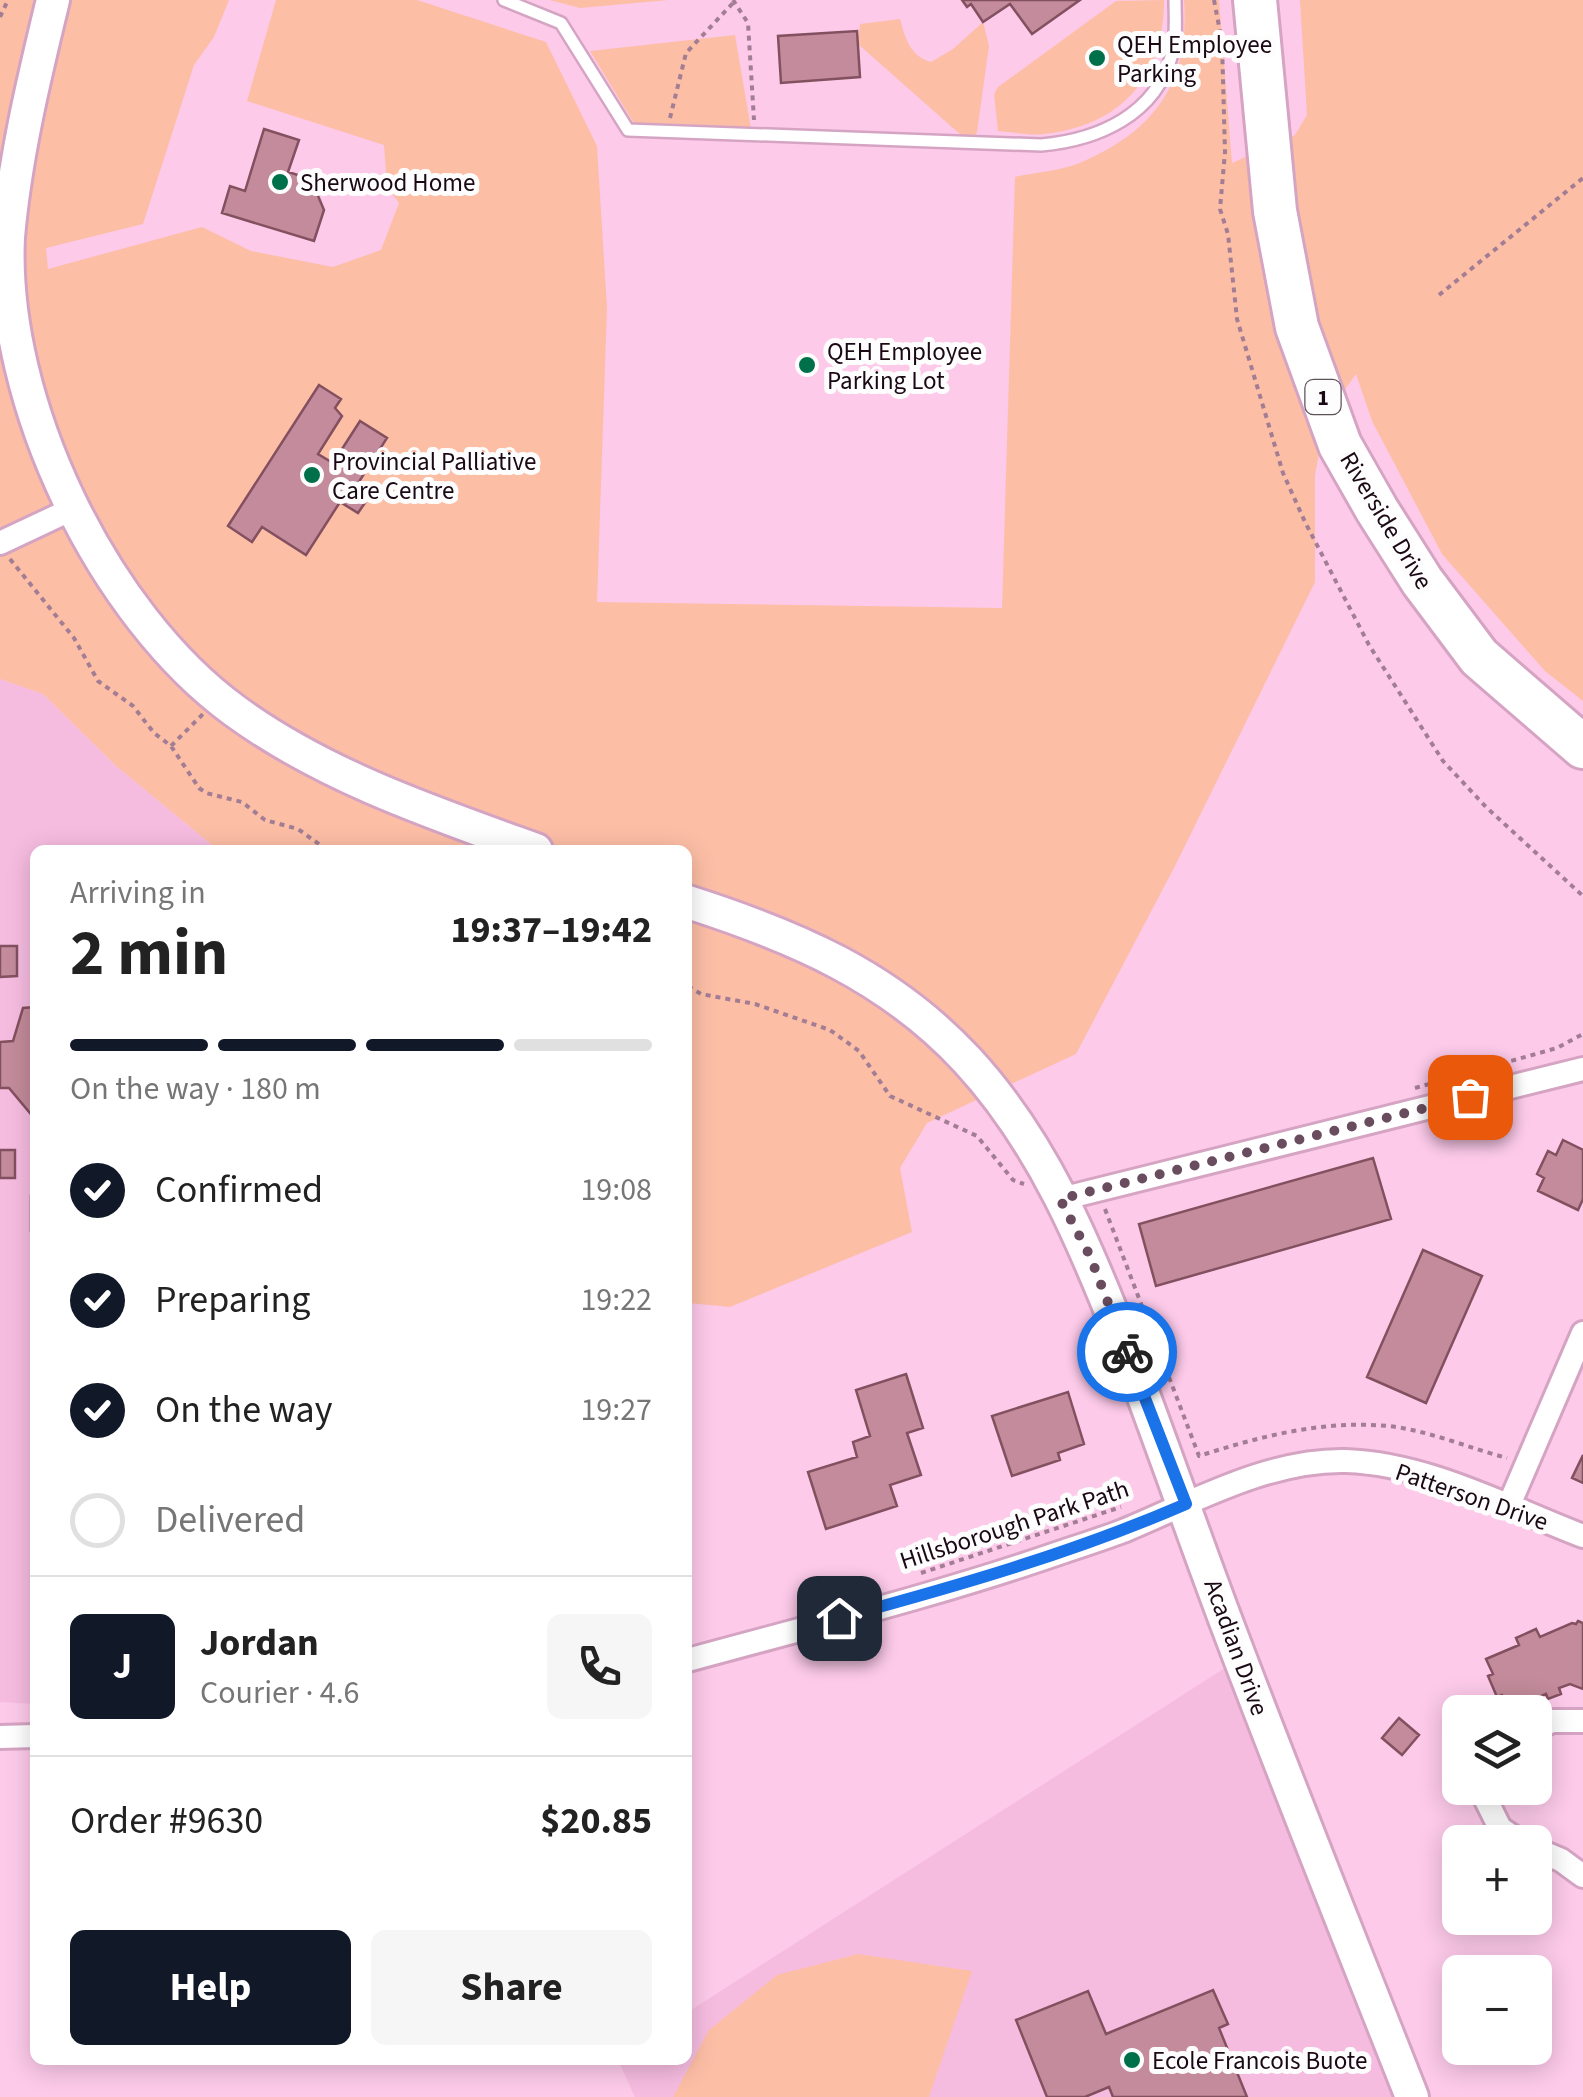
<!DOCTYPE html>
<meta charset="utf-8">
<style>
:root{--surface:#fff;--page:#f6f6f6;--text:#222;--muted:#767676;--line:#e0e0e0;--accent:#111827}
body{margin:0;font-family:"Source Sans 3",sans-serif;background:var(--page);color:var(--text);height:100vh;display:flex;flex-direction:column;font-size:38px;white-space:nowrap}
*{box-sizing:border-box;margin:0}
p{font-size:32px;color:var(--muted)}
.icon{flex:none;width:55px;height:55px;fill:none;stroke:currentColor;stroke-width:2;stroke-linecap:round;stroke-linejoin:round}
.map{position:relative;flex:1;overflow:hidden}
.side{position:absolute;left:30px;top:845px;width:662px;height:1220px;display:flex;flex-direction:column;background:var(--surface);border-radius:15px;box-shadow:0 5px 25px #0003}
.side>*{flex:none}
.tools{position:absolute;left:1442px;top:1695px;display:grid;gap:20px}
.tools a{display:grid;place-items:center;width:110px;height:110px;border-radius:15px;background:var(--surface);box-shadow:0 5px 25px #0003;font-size:50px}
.pin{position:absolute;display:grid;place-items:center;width:85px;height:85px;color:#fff;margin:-42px;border-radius:20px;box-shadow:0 5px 15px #0006}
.courier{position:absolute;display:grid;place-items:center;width:100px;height:100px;margin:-50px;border:8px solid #1a73e8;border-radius:50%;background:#fff;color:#222;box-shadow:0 2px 12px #0007}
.overview em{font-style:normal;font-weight:700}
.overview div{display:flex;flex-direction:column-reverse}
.overview{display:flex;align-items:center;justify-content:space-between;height:170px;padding:0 40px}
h1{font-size:65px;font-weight:700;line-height:75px}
.bar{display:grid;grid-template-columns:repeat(4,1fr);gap:15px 10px;align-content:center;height:120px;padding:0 40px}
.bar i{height:12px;border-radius:8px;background:var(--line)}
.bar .selected{background:var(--accent)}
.bar p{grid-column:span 4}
.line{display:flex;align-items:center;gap:25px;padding:0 40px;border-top:2px solid var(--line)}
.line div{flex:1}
.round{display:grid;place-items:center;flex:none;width:105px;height:105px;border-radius:15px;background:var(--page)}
ol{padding:0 40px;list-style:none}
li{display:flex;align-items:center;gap:30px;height:110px}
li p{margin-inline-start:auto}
li .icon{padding:10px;border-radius:50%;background:var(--accent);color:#fff;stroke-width:4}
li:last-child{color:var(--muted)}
li i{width:55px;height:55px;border:5px solid var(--line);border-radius:50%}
.primary-button{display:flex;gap:20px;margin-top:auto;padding:20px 40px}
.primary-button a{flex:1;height:115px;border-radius:15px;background:var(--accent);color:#fff;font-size:40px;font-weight:700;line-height:115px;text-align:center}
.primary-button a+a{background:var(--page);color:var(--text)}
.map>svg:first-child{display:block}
.built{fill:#f6bce0}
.green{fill:#fdbea6}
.building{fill:#c38b9b;stroke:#83505f;stroke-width:2.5}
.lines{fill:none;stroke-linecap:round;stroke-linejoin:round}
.lane-casing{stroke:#d5a4c3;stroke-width:16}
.street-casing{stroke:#d5a4c3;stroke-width:28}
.secondary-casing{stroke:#d5a4c3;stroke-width:38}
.highway-casing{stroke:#d5a4c3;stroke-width:48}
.path{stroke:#a27d94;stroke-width:4;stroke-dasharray:5 5;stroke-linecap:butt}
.lane{stroke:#fff;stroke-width:11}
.street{stroke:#fff;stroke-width:22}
.secondary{stroke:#fff;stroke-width:32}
.highway{stroke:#fff;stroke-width:42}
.done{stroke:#694d5f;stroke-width:10;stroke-dasharray:0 18}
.route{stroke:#1a73e8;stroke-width:12}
.poi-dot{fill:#00704a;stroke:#fdfdfd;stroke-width:4}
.labels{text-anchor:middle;stroke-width:10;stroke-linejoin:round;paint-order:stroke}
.shield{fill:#fdfdfd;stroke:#5e525a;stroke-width:2.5}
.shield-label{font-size:22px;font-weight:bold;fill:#1a0914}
.poi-label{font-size:25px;fill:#1a0914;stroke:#fdfdfd;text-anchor:start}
.street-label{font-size:25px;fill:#1a0914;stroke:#fdfdfd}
</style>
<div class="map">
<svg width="1583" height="2097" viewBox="0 0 1583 2097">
<rect width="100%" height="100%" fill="#fdcaea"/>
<path class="built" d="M0,679L43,694L115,765L218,850H35V1704L0,1702Z
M1228,1666L1404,2097H635L618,2060H688V2012Z"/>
<path class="green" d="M0,0H229L214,37L194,65L143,224L46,248L48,269L202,227L251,251L333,267L381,250L399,203L387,187L384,145L247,101L276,0H417L546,42L597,146L607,308L597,602L1002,608L1015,177C1036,172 1062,171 1082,162C1156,130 1190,81 1184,0H1219L1232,163L1295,135L1307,115L1300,0H1583V701L1545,671L1442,554L1372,421L1356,374L1326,416L1315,475V582L1175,866L1076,1054L927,1123L900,1168L912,1232L730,1307L688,1303V850H218L115,765L43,694L0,679Z
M550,0H668L580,8Z
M1164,0C1164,77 1121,126 1044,134C1030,136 1013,132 998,131L994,94L998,87L1116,1Z
M900,19C905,38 910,56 931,62L953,49L983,22L989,46L977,132L973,138L962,136L858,44L860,24Z
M735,35L751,129L635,125L590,51Z
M858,1954L972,1971L929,2097H673L709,2030L777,1975Z"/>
<path class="building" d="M962,0H1080L1032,34L1010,4L983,22L971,4L967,7Z
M857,31L860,77L781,83L778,36Z
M264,129L299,140L288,172L311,179L324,210L314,241L222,213L230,186L245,191Z
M319,385L341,399L335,408L342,416L318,454L333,463L360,421L387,438L355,488L369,497L358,513L340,502L306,555L262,527L252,542L228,526Z
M0,946H17V976L0,977Z
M35,1007V1119L9,1088H0V1042L13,1041L23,1008Z
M1563,1140L1583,1150V1199L1578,1210L1538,1191L1544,1178L1537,1174L1548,1151L1556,1155Z
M0,1150H15V1178H0Z
M1373,1158L1391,1219L1156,1286L1139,1224Z
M31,1196H35V1232L31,1231Z
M1423,1250L1482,1276L1426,1403L1367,1377Z
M906,1374L923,1428L907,1433L921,1475L890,1485L897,1506L826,1529L808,1472L857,1457L853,1442L870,1436L856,1390Z
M1068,1392L1084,1444L1058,1453L1060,1460L1012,1476L992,1416Z
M1583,1455V1483L1572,1478Z
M1578,1621L1583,1623V1689L1570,1684L1559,1688L1561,1694L1548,1699L1546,1694L1508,1710L1502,1695L1497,1697L1488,1676L1493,1674L1486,1659L1519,1645L1516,1638L1536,1629L1540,1637L1572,1623L1576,1624Z
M1399,1718L1419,1735L1402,1755L1382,1738Z
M1213,1990L1228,2024L1219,2028L1247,2097H1113L1109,2087L1085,2097H1047L1016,2020L1088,1991L1106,2034Z"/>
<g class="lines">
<defs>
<path id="lane" d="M504,0L561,23L628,130L1041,145C1098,140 1156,115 1172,54C1177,37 1175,18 1175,0"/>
<path id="street" d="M0,543L70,510
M1061,1199L1583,1069
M1509,1505L1583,1333
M688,1660C812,1626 937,1595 1059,1553C1080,1546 1102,1539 1123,1531C1193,1502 1269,1459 1346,1461C1429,1464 1507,1507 1583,1536
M1535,1729L1552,1721H1583
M0,1737L35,1736
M1480,1788L1500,1828L1520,1842
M1535,1849L1561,1860L1583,1876"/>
<path id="secondary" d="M53,0C34,78 15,157 8,237C0,402 103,615 235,711C324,776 433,813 536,850
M688,902C794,936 889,976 967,1060C1043,1142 1086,1246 1126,1349C1163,1446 1196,1543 1233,1640C1291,1793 1352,1945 1412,2097"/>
<path id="highway" d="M1255,0L1275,211L1297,327L1340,445L1377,510L1422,581L1479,657L1583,747"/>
</defs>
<use href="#lane" class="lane-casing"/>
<use href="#street" class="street-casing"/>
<use href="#secondary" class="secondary-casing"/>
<use href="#highway" class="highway-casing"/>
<path class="path" d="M733,0L748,23L754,120
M1214,0L1222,42L1225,152L1220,209L1228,234L1237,319L1283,473L1305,522L1369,645L1443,761L1486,807L1583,896
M0,17L8,0
M670,118L686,53L733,3
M1439,295L1583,178
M10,559L74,638L98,681L133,706L154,733L171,746L199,788L206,793L242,802L265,820L298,829L327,850
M171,746L203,714
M688,986L701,994L755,1004L830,1030L859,1051L890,1096L977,1136L1013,1180L1024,1184
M1415,1088L1557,1048L1583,1034
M1105,1209L1199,1456C1261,1436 1323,1420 1388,1426C1427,1430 1469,1448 1507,1458
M921,1573L1121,1507"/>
<use href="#lane" class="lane"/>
<use href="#street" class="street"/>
<use href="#secondary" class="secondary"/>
<use href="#highway" class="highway"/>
</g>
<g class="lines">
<path class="done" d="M1127,1352L1090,1256L1060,1199L1470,1097"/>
<path class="route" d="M839,1618C957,1586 1073,1553 1186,1504L1127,1352"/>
</g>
<g class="poi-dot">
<circle cx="1097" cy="58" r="10"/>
<circle cx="280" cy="182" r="10"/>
<circle cx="807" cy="365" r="10"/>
<circle cx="312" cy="475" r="10"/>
<circle cx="1132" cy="2060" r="10"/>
</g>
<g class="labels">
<rect class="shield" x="1305.5" y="380" width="35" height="34" rx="8"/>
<g class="shield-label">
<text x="1323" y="405">1</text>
</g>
<g class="poi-label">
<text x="1117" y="53">QEH Employee<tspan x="1117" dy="29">Parking</tspan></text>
<text x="300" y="191">Sherwood Home</text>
<text x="827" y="360">QEH Employee<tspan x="827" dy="29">Parking Lot</tspan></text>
<text x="332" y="470">Provincial Palliative<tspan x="332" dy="29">Care Centre</tspan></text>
<text x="1152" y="2069">Ecole Francois Buote</text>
</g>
<g class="street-label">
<text transform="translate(1387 520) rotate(59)" y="9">Riverside Drive</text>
<text transform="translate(1472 1496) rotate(19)" y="9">Patterson Drive</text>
<text transform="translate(1014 1524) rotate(-18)" y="9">Hillsborough Park Path</text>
<text transform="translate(1237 1647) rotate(70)" y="9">Acadian Drive</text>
</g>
</g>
</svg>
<div class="tools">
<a><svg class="icon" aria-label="layers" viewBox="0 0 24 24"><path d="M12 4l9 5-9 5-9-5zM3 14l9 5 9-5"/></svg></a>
<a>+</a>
<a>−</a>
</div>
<div class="pin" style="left:1470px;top:1097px;background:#ea580c"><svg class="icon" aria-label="bag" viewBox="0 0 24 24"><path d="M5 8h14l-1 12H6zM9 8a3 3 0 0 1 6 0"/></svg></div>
<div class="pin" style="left:839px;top:1618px;background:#1f2937"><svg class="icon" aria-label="home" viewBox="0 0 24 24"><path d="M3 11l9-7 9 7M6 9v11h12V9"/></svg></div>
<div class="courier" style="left:1127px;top:1352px"><svg class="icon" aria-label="bike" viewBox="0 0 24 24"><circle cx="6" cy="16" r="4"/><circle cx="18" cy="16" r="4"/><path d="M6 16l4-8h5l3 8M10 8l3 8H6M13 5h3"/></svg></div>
<section class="side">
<div class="overview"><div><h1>2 min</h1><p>Arriving in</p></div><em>19:37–19:42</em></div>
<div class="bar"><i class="selected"></i><i class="selected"></i><i class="selected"></i><i></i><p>On the way · 180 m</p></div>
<ol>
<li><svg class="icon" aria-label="check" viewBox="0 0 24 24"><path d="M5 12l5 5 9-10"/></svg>Confirmed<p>19:08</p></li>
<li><svg class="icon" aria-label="check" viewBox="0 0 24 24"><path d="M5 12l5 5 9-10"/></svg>Preparing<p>19:22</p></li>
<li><svg class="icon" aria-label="check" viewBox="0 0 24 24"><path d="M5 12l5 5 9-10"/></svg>On the way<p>19:27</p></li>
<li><i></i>Delivered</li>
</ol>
<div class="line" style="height:180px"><b class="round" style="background:var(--accent);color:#fff">J</b><div><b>Jordan</b><p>Courier · 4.6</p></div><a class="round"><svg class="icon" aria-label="phone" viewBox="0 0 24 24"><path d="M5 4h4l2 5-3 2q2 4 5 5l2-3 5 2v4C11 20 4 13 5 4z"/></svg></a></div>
<div class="line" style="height:130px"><div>Order #9630</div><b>$20.85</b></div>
<div class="primary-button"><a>Help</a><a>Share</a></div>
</section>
</div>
